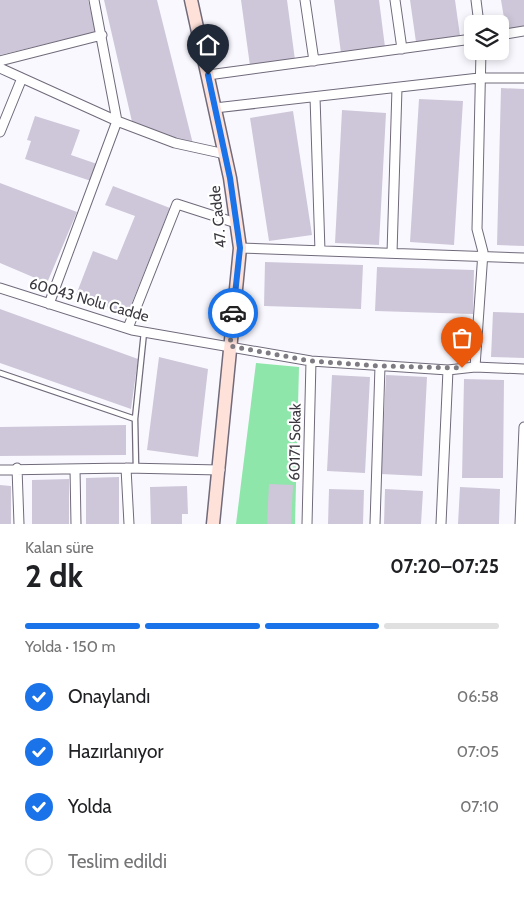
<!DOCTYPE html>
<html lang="tr">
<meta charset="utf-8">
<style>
:root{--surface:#fff;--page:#f6f6f6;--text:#202124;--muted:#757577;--line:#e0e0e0;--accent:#1a73e8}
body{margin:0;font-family:Cabin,sans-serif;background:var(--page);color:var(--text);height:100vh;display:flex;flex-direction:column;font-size:19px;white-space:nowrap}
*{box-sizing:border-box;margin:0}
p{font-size:16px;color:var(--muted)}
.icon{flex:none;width:28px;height:28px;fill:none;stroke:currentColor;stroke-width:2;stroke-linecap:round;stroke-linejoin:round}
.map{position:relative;height:524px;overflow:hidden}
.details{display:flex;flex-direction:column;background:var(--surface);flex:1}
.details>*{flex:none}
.tools{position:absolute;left:464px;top:15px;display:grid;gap:10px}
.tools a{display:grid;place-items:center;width:45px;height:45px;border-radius:8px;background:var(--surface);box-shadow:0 2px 8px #0003;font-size:25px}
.pin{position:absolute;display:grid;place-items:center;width:42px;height:42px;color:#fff;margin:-51px -21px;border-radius:50% 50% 50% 0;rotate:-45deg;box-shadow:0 0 5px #0007}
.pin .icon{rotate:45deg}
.courier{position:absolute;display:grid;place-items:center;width:50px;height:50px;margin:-25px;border:4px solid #1a73e8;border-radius:50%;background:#fff;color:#222;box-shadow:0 1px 6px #0007}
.overview em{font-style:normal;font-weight:700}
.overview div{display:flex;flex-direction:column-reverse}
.overview{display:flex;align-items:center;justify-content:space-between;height:85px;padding:0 25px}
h1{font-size:32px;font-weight:700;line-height:38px}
.bar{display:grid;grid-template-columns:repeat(4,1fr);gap:8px 5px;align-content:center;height:60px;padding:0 25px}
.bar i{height:6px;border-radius:4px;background:var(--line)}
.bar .current{background:var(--accent)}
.bar p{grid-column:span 4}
ol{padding:0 25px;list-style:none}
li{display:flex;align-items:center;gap:15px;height:55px}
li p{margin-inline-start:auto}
li .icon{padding:5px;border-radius:50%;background:var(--accent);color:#fff;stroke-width:4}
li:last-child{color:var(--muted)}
li i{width:28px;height:28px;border:2px solid var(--line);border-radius:50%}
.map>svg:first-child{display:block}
.green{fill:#8fe6aa}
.building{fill:#cec7d9}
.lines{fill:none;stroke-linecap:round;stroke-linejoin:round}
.lane-casing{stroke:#706a7a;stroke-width:7}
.street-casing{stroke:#706a7a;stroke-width:11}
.secondary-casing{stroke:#706a7a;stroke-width:15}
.lane{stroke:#fff;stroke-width:4.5}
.street{stroke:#fff;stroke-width:9}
.secondary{stroke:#fee1d9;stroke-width:12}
.done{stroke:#7e7b82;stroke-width:5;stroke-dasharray:0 9}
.route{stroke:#1a73e8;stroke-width:6}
.labels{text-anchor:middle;stroke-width:4.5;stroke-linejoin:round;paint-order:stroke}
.street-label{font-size:15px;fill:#3b383f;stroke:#fff}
</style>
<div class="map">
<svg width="524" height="524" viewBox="0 0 524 524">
<rect width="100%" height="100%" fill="#faf8ff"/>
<path class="green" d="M256,363L299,367L295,524H236Z"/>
<path class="building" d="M0,0H88L96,32L0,55Z
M104,0H157L193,144L133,126Z
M241,0H287L295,60L250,66Z
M334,0H379L385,47L341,53Z
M410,0H455L460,36L416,42Z
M501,0H524V27L506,30Z
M501,88L524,89V246L497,245Z
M419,99L463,101L454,245L410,242Z
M342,110L386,113L379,245L335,243Z
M293,111L312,235L269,241L250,118Z
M35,116L80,130L71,155L97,164L91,181L25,159L31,141L27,140Z
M0,183L77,212L47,283L0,263Z
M113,186L170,208L127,315L76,295L93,251L117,260L135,216L105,205Z
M265,262L363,265L361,309L264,306Z
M377,267L474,270L473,314L375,311Z
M0,309L138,359L131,409L0,363Z
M493,312L524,313V358L491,357Z
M159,357L208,369L198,457L147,450Z
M332,375L370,377L365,473L327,471Z
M386,375L427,377L422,476L381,474Z
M464,379L504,380L503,478H462Z
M126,425V455L0,456V427Z
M119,477V524H86V478Z
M69,479V524H32V480Z
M269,484L293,485L291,524H267Z
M0,485L11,486V524H0Z
M187,486L188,514H182V524H151L150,487Z
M460,487L500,489L499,524H458Z
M329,489L364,490L363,524H328Z
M385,489L423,491L421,524H384Z"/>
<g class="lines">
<defs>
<path id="lane" d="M0,373L135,419L136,468
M135,419L144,332"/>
<path id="street" d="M94,0L117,121L175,143L225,154
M305,0L314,61
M395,0L402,49
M476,0L479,24
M500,35L524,31
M0,61L102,35
M0,68L22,78L0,132
M208,75L472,39
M22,78L117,121L49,304
M315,97L320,251
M215,108L479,78H524
M240,248L524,258
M392,253L397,88
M0,288L132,330L311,361L448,370L475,367L524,369
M128,328L177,204L236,223
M475,367L483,252L477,229L481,51
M17,468L19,524
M126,468L129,524
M75,469L76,524
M0,470L126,468L220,470
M307,524L311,361
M375,524L380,366
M441,524L448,370
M520,524L524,427"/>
<path id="secondary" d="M191,0L230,178L240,248L213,524"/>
</defs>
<use href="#lane" class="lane-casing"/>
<use href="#street" class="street-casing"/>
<use href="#secondary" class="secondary-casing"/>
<use href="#lane" class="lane"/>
<use href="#street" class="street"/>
<use href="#secondary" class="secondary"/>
</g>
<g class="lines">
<path class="done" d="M233,313L230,346L311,361L380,366L462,368"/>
<path class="route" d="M208,75L230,178L240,248L233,313"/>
</g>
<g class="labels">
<g class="street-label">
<text transform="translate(218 217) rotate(-96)" y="5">47. Cadde</text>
<text transform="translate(89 300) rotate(16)" y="5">60043 Nolu Cadde</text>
<text transform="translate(295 442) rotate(-89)" y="5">60171 Sokak</text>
</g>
</g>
</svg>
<div class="tools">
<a><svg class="icon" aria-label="layers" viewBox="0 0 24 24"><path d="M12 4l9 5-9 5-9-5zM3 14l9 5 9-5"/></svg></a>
</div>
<div class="pin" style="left:462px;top:368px;background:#ea580c"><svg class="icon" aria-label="bag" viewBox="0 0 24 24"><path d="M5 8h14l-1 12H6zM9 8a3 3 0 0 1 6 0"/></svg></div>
<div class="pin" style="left:208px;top:75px;background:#1f2937"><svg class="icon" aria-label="home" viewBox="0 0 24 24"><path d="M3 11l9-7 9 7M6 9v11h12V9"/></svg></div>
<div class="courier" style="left:233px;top:313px"><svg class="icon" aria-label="car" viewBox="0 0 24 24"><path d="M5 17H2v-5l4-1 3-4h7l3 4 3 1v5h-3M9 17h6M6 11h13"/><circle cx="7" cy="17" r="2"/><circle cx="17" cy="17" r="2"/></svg></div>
</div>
<section class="details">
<div class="overview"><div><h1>2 dk</h1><p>Kalan süre</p></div><em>07:20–07:25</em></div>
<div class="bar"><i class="current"></i><i class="current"></i><i class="current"></i><i></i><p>Yolda · 150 m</p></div>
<ol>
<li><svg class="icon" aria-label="check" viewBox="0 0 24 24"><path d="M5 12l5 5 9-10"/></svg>Onaylandı<p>06:58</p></li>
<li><svg class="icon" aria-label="check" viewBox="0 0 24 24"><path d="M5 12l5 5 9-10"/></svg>Hazırlanıyor<p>07:05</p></li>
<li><svg class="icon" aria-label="check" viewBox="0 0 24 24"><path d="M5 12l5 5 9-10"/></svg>Yolda<p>07:10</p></li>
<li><i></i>Teslim edildi</li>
</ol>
</section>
